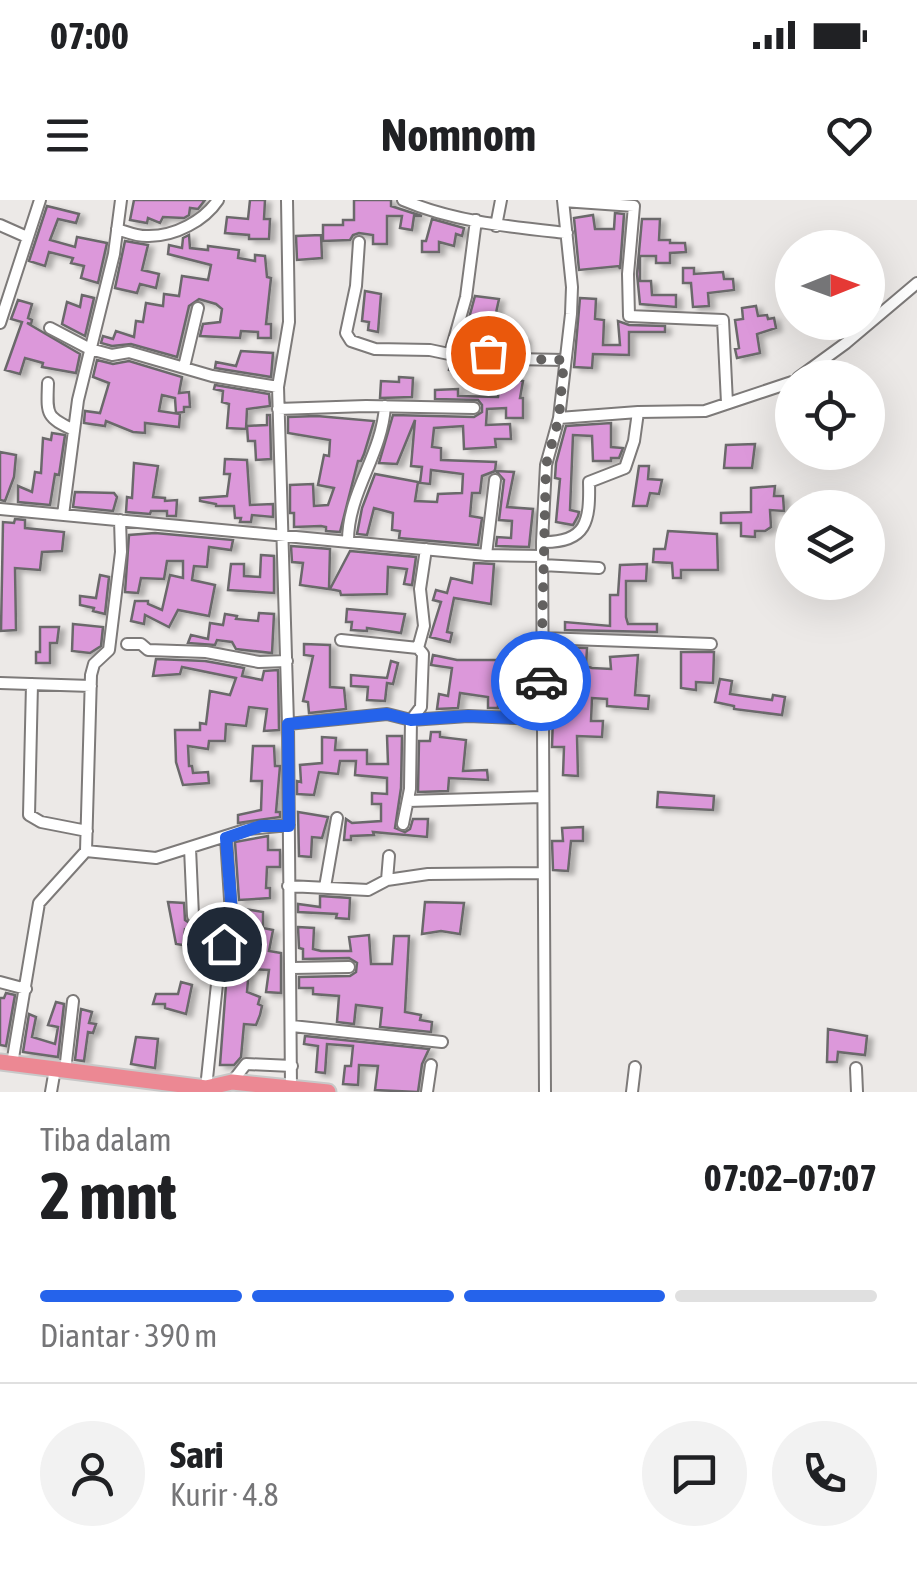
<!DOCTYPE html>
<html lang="id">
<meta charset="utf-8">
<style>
:root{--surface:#fff;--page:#f2f2f2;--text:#202124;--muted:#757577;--line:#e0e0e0;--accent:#2563eb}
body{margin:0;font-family:"Asap Condensed",sans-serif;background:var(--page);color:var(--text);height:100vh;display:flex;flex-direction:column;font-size:38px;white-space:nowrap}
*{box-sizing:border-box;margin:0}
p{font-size:32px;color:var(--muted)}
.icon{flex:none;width:55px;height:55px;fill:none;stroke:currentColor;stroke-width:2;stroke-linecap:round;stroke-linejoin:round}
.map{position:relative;height:892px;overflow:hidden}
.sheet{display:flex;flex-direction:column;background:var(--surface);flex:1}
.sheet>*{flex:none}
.needle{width:65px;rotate:89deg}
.buttons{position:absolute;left:775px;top:30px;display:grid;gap:20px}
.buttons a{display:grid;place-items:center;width:110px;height:110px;border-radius:50%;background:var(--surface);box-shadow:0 10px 40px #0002;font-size:50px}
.pin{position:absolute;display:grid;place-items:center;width:85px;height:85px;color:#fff;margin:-42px;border:5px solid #fff;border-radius:50%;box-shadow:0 2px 10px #0007}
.courier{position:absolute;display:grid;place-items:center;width:100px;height:100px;margin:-50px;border:8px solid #2563eb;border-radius:50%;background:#fff;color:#222;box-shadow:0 2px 12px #0007}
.headline em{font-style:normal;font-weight:700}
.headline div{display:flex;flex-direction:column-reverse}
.headline{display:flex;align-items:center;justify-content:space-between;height:170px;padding:0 40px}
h1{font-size:65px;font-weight:700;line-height:75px}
.bar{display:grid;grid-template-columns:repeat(4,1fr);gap:15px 10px;align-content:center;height:120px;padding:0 40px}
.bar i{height:12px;border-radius:8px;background:var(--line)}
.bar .current{background:var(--accent)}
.bar p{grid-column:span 4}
.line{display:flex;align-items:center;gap:25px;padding:0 40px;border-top:2px solid var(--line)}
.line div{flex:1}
.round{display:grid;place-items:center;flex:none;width:105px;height:105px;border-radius:52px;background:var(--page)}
.status{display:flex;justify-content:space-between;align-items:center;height:70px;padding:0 50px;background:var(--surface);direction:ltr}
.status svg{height:28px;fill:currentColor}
header{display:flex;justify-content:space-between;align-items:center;height:130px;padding:0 40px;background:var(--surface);font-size:45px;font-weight:700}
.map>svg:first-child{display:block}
.building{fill:#dc98da;stroke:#6b696b;stroke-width:2.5;filter:url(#shadow)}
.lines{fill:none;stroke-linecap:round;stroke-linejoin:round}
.minor-casing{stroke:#7d7a79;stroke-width:14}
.highway-casing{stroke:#c8c8c8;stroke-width:19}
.minor{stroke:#fff;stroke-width:10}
.highway{stroke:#ec8893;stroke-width:15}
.done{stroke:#636160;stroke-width:10;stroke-dasharray:0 18}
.route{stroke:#2563eb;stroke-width:12}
</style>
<div class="status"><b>07:00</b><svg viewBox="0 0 49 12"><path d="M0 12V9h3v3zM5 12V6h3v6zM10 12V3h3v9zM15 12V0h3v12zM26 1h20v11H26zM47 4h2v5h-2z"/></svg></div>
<header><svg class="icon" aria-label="menu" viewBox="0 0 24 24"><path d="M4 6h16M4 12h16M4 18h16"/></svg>Nomnom<svg class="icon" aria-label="heart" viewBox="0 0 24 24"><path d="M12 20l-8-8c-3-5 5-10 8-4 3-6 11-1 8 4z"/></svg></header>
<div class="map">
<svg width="917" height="892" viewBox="0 0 917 892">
<defs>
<filter id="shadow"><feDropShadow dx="5.5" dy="3" stdDeviation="2.5" flood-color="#0004"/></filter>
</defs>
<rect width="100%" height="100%" fill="#ece9e7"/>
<path class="building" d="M134,0H205L198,9L190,8L189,15L184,18L163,17L160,23L148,18L147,23L130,20Z
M250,0H265L264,19H270L269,39H249V35L225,33L227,17L248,19Z
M354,0H391V6L422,16H414L412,30L400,28L402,16H387V44H373V35L359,33L353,35L350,40L323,41V25H343V20H354Z
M47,6L79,14L76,23L58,19L50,40L75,47L77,37L107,43L98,83L81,78L84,66L71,63L73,58L49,52L45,66L29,61Z
M615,13L624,14L620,69L619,66L579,70L574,18L593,15L595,29H614Z
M432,19L464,28L462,36L456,34L454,46L439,42V52H422V41H426Z
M642,19H660L659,40H670V43H685L686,52L670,53V63H656V56H640V81H651L652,95H676V107L640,104L637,74Z
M189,35L190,48L208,50V46L239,50L238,58L255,61V55L265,56L267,77L271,78L266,124H271V138H258V132L241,131L240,138L200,136L203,124L220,122L222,109L216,104L199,99L189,106L177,157L131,144L112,146L101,143L103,136L113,139L116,131L134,137L136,121L143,122L146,103L163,106L164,94L179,96L182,76L208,80L211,65L168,54L169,45L182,48L183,38Z
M321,35L322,58L297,60L296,36Z
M125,41L148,45L142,70L159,74L156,88L140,84L137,93L115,88Z
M683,68H694V74L723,72L724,79H733L734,90L708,93L709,106L693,107L691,83H683Z
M365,91L381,94L378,132L368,130L369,122L362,121Z
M82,95L94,98L85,136L62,124L67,102L80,107Z
M475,96L499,99L492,131L524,139L522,150L490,144L480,148L462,144Z
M580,98L596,99L595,119L604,120L603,145H620L618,121L629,125L665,126V132H629V155L593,154L592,168L574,167Z
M18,100L32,104L28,118L32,120L31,124L27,123L80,154L76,173L42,167L43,163L25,158L20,174L5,170L22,122L11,119Z
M756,106L758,116L767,115L768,119L774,118L776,128L757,134L760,153L737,158L735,149L739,148L735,120L743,119L742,108Z
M241,151L273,153L271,177L215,168L216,162L236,166Z
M97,160L113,164L129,161L182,177L179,193L189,192L190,207H184V212L176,213L175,198L162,195L159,211L180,214L179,227L145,223V233L133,232L106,221L105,226L84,223L85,211L100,213L109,183L93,177Z
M450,163L481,170L492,163L508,167L504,178L523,181L520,198H523V218H506V208L487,209L486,225L510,224L511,239H495L496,247L464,249L463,226L434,228L432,247L441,248V260L496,262L495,271L482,276L480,293H472L470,316L482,318L478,345L399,338L400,331L392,330L393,313L374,308L367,335L357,334L362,308L375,274L418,282L415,301L437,302L438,294L462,293L463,274L431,270L430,284L420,283L422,267L411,266L415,220L397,264L379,263L393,215L474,217L482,212V205L478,200L435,199V190L458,189V196L498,197L500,181L486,177L487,174L449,170Z
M399,177L413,178L412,197L380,198L381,181L399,182Z
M215,185L269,194L270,206L247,209L246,229L227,228L229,204L222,202L223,191L214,189Z
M267,215H270L271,259L256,260L255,241H248L247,226L267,225Z
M317,216L374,221L364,254L361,261H358L340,332L326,331V327L321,326L294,327V313H290V285L313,284L314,306L328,305L334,288L318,285L324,255L329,256L330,240L288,233V217Z
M611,223V247L623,248L619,258H611V261H593L592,236L573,235L570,310L579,312L578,316L573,325L556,322L560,279L555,278L556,263L566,226Z
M52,233L65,235L59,275L55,274L50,305L18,302V286L32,292L35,272L41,273L43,238L51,240Z
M755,244L752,268H724L726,245Z
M0,252L16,255L14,277L5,301L0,300Z
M225,259L247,260L250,305L273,304V317L252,315L251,322H240L241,318H235L234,306H216V304L200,301V298L227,296L230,274H224Z
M134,263L158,266L153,297L165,298V301L177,300L176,316H167V311H151L150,314L126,312L127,297L132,298Z
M639,266H649L648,279L662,280L659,294L650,293L647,306H633Z
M496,271L514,272L507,307L533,309L529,347L496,346L497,337L511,338L512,321L499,320L504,280Z
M775,286L774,296H783L784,311L770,310L771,327L765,331H755V337L741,336V323H721V313L751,312V288Z
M75,292L114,293L117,297L113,311L73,307Z
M15,319L25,320V328L64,332L62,351L42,352L40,370L15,368L16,430L1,431L3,322L14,323Z
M668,331L717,334L718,370H681V378H673L672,363L653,362L654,349H665Z
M155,333L233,340L231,350L209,347L207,367L194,366L192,380L215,385L209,416L178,410L169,427L145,415L144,424L131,421L135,401H148V404L162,410L170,375L183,378V361H167L164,379L141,378L138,393L125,392L129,335Z
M291,346L330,349L329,389L300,385L303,363L292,362Z
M350,351L416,357L412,385L404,384L407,369L388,367L387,394L341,395L340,391L330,389Z
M261,355L274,356V393L228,390L231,364H244V376L260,377Z
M474,363L494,364L491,404L454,398L447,432L452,433L450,442L430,437L441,402L433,400L436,390L447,393L451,378L472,383Z
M647,364L646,381H626V417L628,424H657V432L565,430V422L610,426V395H618L620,365Z
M100,375L109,377L105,414L93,411L94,408L80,405V396L96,398Z
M347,409L405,414L401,433L367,428V431L351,430L352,422H346Z
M259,413L274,414L272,453L236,449L232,442L217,440L215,445L188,443L191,435L208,439L210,423L223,425L225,414L237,416L236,419L258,421Z
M73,424L103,427L101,446L90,453L72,451Z
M40,427H59L57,443H50V463H36V452H40Z
M304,444L330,445V487L344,488L346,509L309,513L308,502L303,501L313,456L304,455Z
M554,447L587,448L586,466L592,468L611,469L610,457L638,455L635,495L649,496L648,509L607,506V499L592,498L591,521H603L602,537L577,536L578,576L563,575L564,547H552L553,516H559L555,497L559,461H554Z
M681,452H714L713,483L696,482V490L681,488Z
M433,455L457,460H497V485L504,486L505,497H498V508H488V497L460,493L458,508L437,509L439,494L448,496L452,468L431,465Z
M156,459L205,461L244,468L242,476L262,480L264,471L278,470L279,530L264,531L267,509L249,507L246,526L226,524L225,541H209L208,549L188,546L189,566H192L193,573L208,572L209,583L183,585L176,562L175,530H200V523L206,524L210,491L230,495L236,478L182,467L180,474L153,476Z
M391,461L398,463L393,484L387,483L385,501L367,500L368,487L351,486V475L387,478Z
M720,479L732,481L730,494L772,500L773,495L785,497L782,515L734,509V506L715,502Z
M431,532H440V537L466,540L463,571L487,570L488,580L449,578L448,591L418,592L419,541H430Z
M387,536H402L401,588L395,628L405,632L410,629L413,619H428L427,637L373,632L374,635L351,636V640H344L346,619L352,623L381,621V604H372V593L387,594V578L355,575L356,561H340L338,574L319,572L314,595L297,594V581L301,582L300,565L322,563V537L336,538L335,550H367V564H388Z
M253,546H274L275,566H280L276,612H280V617L238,623V615L261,610L262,581H251Z
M658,592L714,596L713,610L657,607Z
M298,612L328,617L322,638L312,637L311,657L299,656Z
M583,627V641H571L568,671L553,670L552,641H563L562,628Z
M268,636V650H280V667H267L266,688H270V698L239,700L235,642Z
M320,696L350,698L349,719L336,718L337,714L298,712V704L320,707Z
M168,702L184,703L185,720L191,724L192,728L185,729L183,745L176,744Z
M425,702L464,703L460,734L441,731L422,734Z
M239,708L263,712V728L273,730L269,751L281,753V793L266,792L269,770L249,769L247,792L260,797L258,804L262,806L260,815L256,825L244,824L241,857L234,865H220L226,785L233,751L242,752L243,726H238Z
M222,713L210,774L200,773L205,730L211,731L213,714Z
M298,727L314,728L313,749L321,751H351L349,737L369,735L371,764H392L394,736H409L405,812L421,815L420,820L432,822L431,832L380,827L382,808L356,805L354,824L337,822L339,796L313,794V788H299V777L350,776L356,772L357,763L349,758L303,759V749L299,748Z
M181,782L192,785L186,814L165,808V804H153L156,794H178Z
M6,793L15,795L6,846L0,845V798H4Z
M56,802L64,804L58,857L23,852L29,814L36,817L32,837L55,844L58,827L48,825Z
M81,809L92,812L89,823L96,824L93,833L88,832L84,861L75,860Z
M828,829L867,836L865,855L838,852L837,862H827Z
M305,836L429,849L422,864L418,892L375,890L378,866L359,865L358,885L343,884L345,866H351L353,846L327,844L325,873L316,872L318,846L304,844Z
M136,837L158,839L155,868L131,864Z"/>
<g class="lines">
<defs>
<path id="minor" d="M287,0L289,122L278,187L288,524L291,888
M403,0C454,22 512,27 567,33
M563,1L634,6L628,74L629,116L723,120L727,203
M0,25L27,37
M496,26L501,0
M117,29C127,32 138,37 149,36C175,36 204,21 218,0
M359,42L356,86L346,133L351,141L375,149L430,150L482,161L488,153L513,159L564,160
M0,123L40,0
M50,128L90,149L112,155L129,152L212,176L278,187
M450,154L466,97L476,20
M184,167L198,108
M798,178L846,143L917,83
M48,183C47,214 45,217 74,230
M278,209L366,206L474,208
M559,218L638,212
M0,309L486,355L542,356
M63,315L78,200L114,54L121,0
M348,341C348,292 382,255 385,206
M542,342C587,343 590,321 589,282L625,268L634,241L638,212L705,211L792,182
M426,349L420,389L424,426L418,448L423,454L421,507L411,520L468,516L541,519
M486,355L495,280
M542,365L599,368
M542,438L711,444
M341,440L418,448
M127,444H141L148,450L206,452L259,462L287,461
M0,483L91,486
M32,484L29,615L41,622L87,631
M288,524L387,514L411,520L410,589L403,624
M408,601L542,597
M190,648L193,716
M86,651L91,475L94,464L109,450L121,352L120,320
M387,680L389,656
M288,686L368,690L387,680L428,674L543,673
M325,687L337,618
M292,768L349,767
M0,782L26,789
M292,826L442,842
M12,864L39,703L86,651L156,658L248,629L289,625
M856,868L857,892
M65,871L73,801
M232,882L246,864L292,866
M206,888L217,784L231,714L226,638
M51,892L55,869
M427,892L431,865
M545,892L542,342L546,265L559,218L571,114L572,87L563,0
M632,892L635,867"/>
<path id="highway" d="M0,862L206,888L232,882L328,892"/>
</defs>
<use href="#minor" class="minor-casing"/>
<use href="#highway" class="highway-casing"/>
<use href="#minor" class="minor"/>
<use href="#highway" class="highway"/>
</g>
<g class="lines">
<path class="done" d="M488,153L514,159L564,160L559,218L546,265L541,481"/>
<path class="route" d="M224,744L232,714L226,638L261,626H289L288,524L387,514L411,520L468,516L541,519V481"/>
</g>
</svg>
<div class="buttons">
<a><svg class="needle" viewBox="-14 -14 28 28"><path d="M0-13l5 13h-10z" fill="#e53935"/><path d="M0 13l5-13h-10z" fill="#757577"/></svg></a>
<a><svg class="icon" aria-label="locate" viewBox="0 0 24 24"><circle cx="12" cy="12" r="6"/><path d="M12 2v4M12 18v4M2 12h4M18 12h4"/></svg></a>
<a><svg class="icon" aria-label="layers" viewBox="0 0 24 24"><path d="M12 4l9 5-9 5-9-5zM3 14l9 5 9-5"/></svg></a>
</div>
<div class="pin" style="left:488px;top:153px;background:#ea580c"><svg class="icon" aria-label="bag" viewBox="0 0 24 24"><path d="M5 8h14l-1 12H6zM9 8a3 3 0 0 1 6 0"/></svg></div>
<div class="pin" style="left:224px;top:744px;background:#1f2937"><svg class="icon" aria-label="home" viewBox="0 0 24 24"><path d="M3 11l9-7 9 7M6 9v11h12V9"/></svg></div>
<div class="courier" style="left:541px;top:481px"><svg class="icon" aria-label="car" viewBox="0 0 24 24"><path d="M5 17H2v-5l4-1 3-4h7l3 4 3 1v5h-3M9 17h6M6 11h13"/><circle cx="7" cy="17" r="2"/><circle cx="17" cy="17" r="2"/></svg></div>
</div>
<section class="sheet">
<div class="headline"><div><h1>2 mnt</h1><p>Tiba dalam</p></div><em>07:02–07:07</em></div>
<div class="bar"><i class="current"></i><i class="current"></i><i class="current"></i><i></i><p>Diantar · 390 m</p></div>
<div class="line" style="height:180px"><a class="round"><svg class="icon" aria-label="person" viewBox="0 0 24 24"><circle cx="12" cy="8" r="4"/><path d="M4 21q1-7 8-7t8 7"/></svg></a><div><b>Sari</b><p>Kurir · 4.8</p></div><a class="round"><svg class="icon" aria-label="chat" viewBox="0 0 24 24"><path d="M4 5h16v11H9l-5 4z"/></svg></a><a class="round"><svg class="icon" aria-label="phone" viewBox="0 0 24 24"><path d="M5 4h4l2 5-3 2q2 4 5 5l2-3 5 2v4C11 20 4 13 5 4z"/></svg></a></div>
</section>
